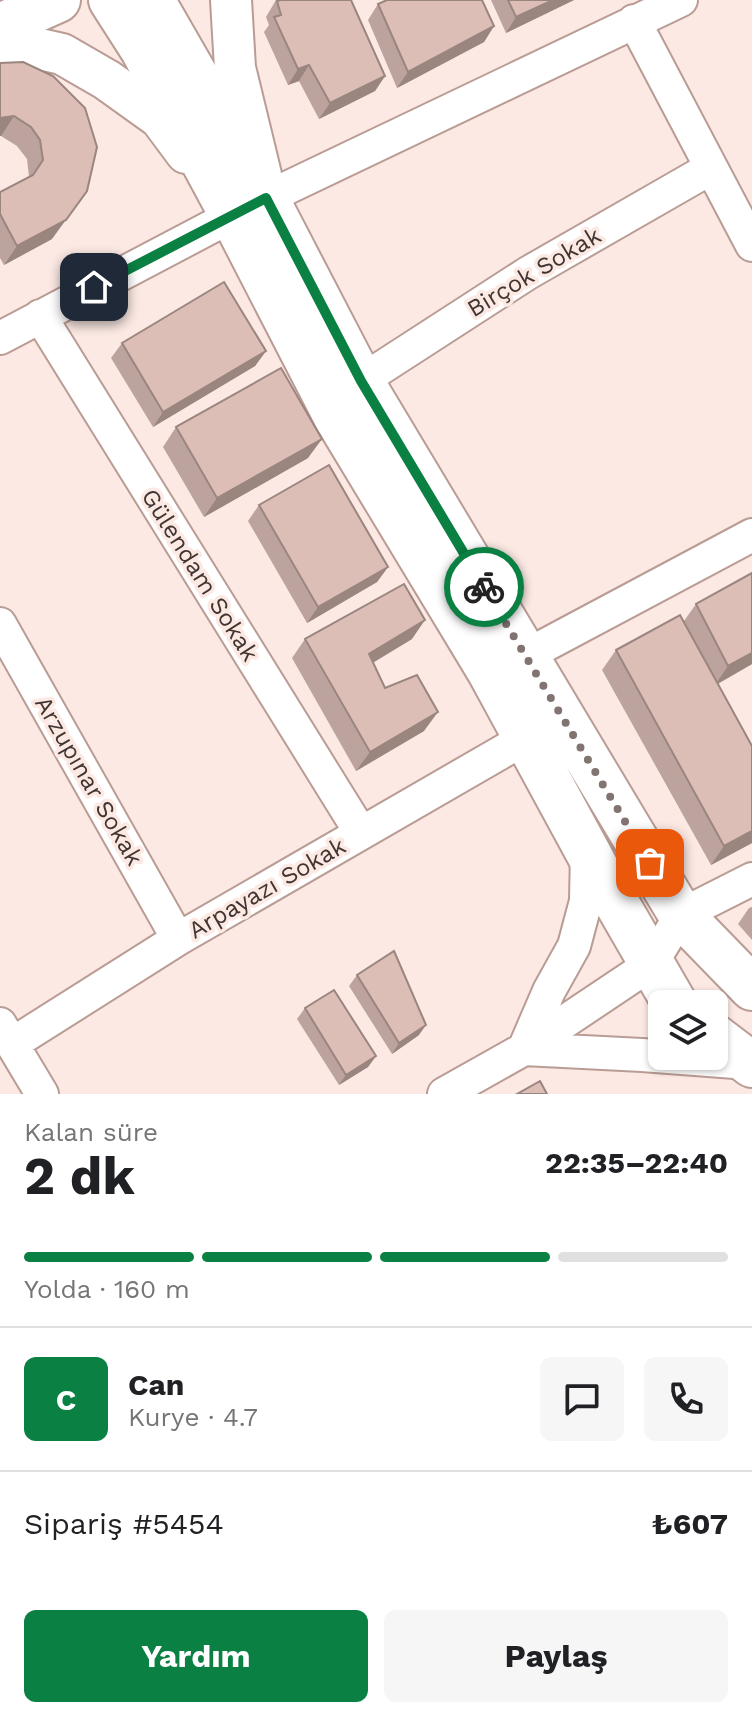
<!DOCTYPE html>
<html lang="tr">
<meta charset="utf-8">
<style>
:root{--surface:#fff;--page:#f6f6f6;--text:#202124;--muted:#757577;--line:#e0e0e0;--accent:#0b8043}
body{margin:0;font-family:"Work Sans",sans-serif;background:var(--page);color:var(--text);height:100vh;display:flex;flex-direction:column;font-size:30px;white-space:nowrap}
*{box-sizing:border-box;margin:0}
p{font-size:26px;color:var(--muted)}
.icon{flex:none;width:44px;height:44px;fill:none;stroke:currentColor;stroke-width:2;stroke-linecap:round;stroke-linejoin:round}
.map{position:relative;height:1094px;overflow:hidden}
.panel{display:flex;flex-direction:column;background:var(--surface);flex:1}
.panel>*{flex:none}
.buttons{position:absolute;left:648px;top:990px;display:grid;gap:16px}
.buttons a{display:grid;place-items:center;width:80px;height:80px;border-radius:12px;background:var(--surface);box-shadow:0 2px 6px #0004;font-size:40px}
.pin{position:absolute;display:grid;place-items:center;width:68px;height:68px;color:#fff;margin:-34px;border-radius:16px;box-shadow:0 4px 12px #0006}
.courier{position:absolute;display:grid;place-items:center;width:80px;height:80px;margin:-40px;border:6px solid #0b8043;border-radius:50%;background:#fff;color:#222;box-shadow:0 2px 10px #0007}
.overview em{font-style:normal;font-weight:700}
.overview div{display:flex;flex-direction:column-reverse}
.overview{display:flex;align-items:center;justify-content:space-between;height:136px;padding:0 24px}
h1{font-size:52px;font-weight:700;line-height:60px}
.bar{display:grid;grid-template-columns:repeat(4,1fr);gap:12px 8px;align-content:center;height:96px;padding:0 24px}
.bar i{height:10px;border-radius:6px;background:var(--line)}
.bar .active{background:var(--accent)}
.bar p{grid-column:span 4}
.line{display:flex;align-items:center;gap:20px;padding:0 24px;border-top:2px solid var(--line)}
.line div{flex:1}
.round{display:grid;place-items:center;flex:none;width:84px;height:84px;border-radius:12px;background:var(--page)}
.cta{display:flex;gap:16px;margin-top:auto;padding:16px 24px}
.cta a{flex:1;height:92px;border-radius:12px;background:var(--accent);color:#fff;font-size:32px;font-weight:700;line-height:92px;text-align:center}
.cta a+a{background:var(--page);color:var(--text)}
.map>svg:first-child{display:block}
.lines{fill:none;stroke-linecap:round;stroke-linejoin:round}
.minor-casing{stroke:#b99c94;stroke-width:36}
.tertiary-casing{stroke:#b99c94;stroke-width:44}
.secondary-casing{stroke:#b99c94;stroke-width:48}
.minor{stroke:#fff;stroke-width:32}
.tertiary{stroke:#fff;stroke-width:40}
.secondary{stroke:#fff;stroke-width:44}
.wall{fill:#bda39d}
.shaded-wall{fill:#9a857f}
.building{fill:#dcbeb6;stroke:#9a857f;stroke-width:2}
.done{stroke:#827470;stroke-width:8;stroke-dasharray:0 14.4}
.route{stroke:#0b8043;stroke-width:10}
.labels{text-anchor:middle;stroke-width:7;stroke-linejoin:round;paint-order:stroke}
.street-label{font-size:24px;fill:#413532;stroke:#fce9e4}
</style>
<div class="map">
<svg width="752" height="1094" viewBox="0 0 752 1094">
<rect width="100%" height="100%" fill="#fce9e4"/>
<g class="lines">
<defs>
<path id="minor" d="M634,21L752,245
M40,316L361,833
M0,338L266,198L681,0
M361,381L528,273L711,168
M0,624L178,939
M525,656L752,535
M587,850L586,901L574,946L549,991L524,1049L642,1055L748,1063
M0,1024L42,1094
M12,1044L178,939L526,738
M444,1094L524,1049L651,964L681,915L752,879"/>
<path id="tertiary" d="M231,0L235,68L261,175
M0,46L13,43L62,54L107,80L160,118L186,153"/>
<path id="secondary" d="M111,0L143,50L232,215L336,417L490,672L597,869L675,1004
M152,0L266,198L361,381L681,915L752,988
M0,26L58,0
M714,1036L752,1065"/>
</defs>
<use href="#minor" class="minor-casing"/>
<use href="#tertiary" class="tertiary-casing"/>
<use href="#secondary" class="secondary-casing"/>
<use href="#minor" class="minor"/>
<use href="#tertiary" class="tertiary"/>
<use href="#secondary" class="secondary"/>
</g>
<path class="wall" d="M276,0H351L385,76L375,91L319,119L299,81L288,85L264,32L269,25L266,17Z
M491,0H574L506,33Z
M378,4L494,26L484,42L397,88L368,20Z
M0,63L53,76L52,239L4,265L0,258V192L29,177L27,159L17,146L1,136Z
M122,343L266,351L255,366L153,427L111,358Z
M176,427L308,458L204,517L163,447Z
M259,505L388,567L377,582L307,623L248,521Z
M696,604L752,664L718,684L752,843L711,865L602,670L616,650L684,621Z
M305,639H412L373,663L385,688L424,731L356,771L292,658Z
M752,907V940L738,924L749,908Z
M357,975L419,1035L392,1054L349,986Z
M305,1008L376,1056L368,1067L339,1085L297,1019Z"/>
<path class="shaded-wall" d="M553,0H574L506,33L516,17Z
M494,26L484,42L397,88L408,72Z
M309,65L299,81L288,85L298,69Z
M385,76L375,91L319,119L330,103Z
M14,116L1,136H0V118Z
M87,191L52,239L4,265L17,246Z
M266,351L255,366L153,427L163,412Z
M322,439L308,458L204,517L217,498Z
M388,567L377,582L307,623L318,607Z
M425,620L412,639L355,673L369,654Z
M752,653V664L715,685L728,666Z
M438,712L424,731L356,771L370,752Z
M752,831V843L711,865L724,846Z
M426,1025L419,1035L392,1054L399,1043Z
M376,1056L368,1067L339,1085L346,1075Z"/>
<path class="building" d="M281,0H351L385,76L330,103L309,65L298,69L274,17L281,15L277,1Z
M387,0H482L494,26L408,72L378,4Z
M508,0H553L516,17Z
M23,62L53,76L85,108L97,147L87,191L66,220L17,246L0,214V192L33,175L43,160L40,140L31,127L14,116L0,118V63Z
M224,282L266,351L163,412L122,343Z
M281,368L322,439L217,498L176,427Z
M329,465L388,567L318,607L259,505Z
M752,573V653L728,666L696,604Z
M404,584L425,620L369,654L385,688L417,675L438,712L370,752L305,639Z
M680,615L752,746V831L724,846L616,650Z
M394,951L426,1025L399,1043L357,975Z
M334,990L376,1056L346,1075L305,1008Z
M540,1081L547,1094H517Z"/>
<g class="lines">
<path class="done" d="M484,587L650,863"/>
<path class="route" d="M94,287L266,198L361,381L484,587"/>
</g>
<g class="labels">
<g class="street-label">
<text transform="translate(534 272) rotate(-31)" y="8">Birçok Sokak</text>
<text transform="translate(200 575) rotate(58)" y="8">Gülendam Sokak</text>
<text transform="translate(89 781) rotate(60)" y="8">Arzupınar Sokak</text>
<text transform="translate(267 888) rotate(-30)" y="8">Arpayazı Sokak</text>
</g>
</g>
</svg>
<div class="buttons">
<a><svg class="icon" aria-label="layers" viewBox="0 0 24 24"><path d="M12 4l9 5-9 5-9-5zM3 14l9 5 9-5"/></svg></a>
</div>
<div class="pin" style="left:650px;top:863px;background:#ea580c"><svg class="icon" aria-label="bag" viewBox="0 0 24 24"><path d="M5 8h14l-1 12H6zM9 8a3 3 0 0 1 6 0"/></svg></div>
<div class="pin" style="left:94px;top:287px;background:#1f2937"><svg class="icon" aria-label="home" viewBox="0 0 24 24"><path d="M3 11l9-7 9 7M6 9v11h12V9"/></svg></div>
<div class="courier" style="left:484px;top:587px"><svg class="icon" aria-label="bike" viewBox="0 0 24 24"><circle cx="6" cy="16" r="4"/><circle cx="18" cy="16" r="4"/><path d="M6 16l4-8h5l3 8M10 8l3 8H6M13 5h3"/></svg></div>
</div>
<section class="panel">
<div class="overview"><div><h1>2 dk</h1><p>Kalan süre</p></div><em>22:35–22:40</em></div>
<div class="bar"><i class="active"></i><i class="active"></i><i class="active"></i><i></i><p>Yolda · 160 m</p></div>
<div class="line" style="height:144px"><b class="round" style="background:var(--accent);color:#fff">C</b><div><b>Can</b><p>Kurye · 4.7</p></div><a class="round"><svg class="icon" aria-label="chat" viewBox="0 0 24 24"><path d="M4 5h16v11H9l-5 4z"/></svg></a><a class="round"><svg class="icon" aria-label="phone" viewBox="0 0 24 24"><path d="M5 4h4l2 5-3 2q2 4 5 5l2-3 5 2v4C11 20 4 13 5 4z"/></svg></a></div>
<div class="line" style="height:104px"><div>Sipariş #5454</div><b>₺607</b></div>
<div class="cta"><a>Yardım</a><a>Paylaş</a></div>
</section>
